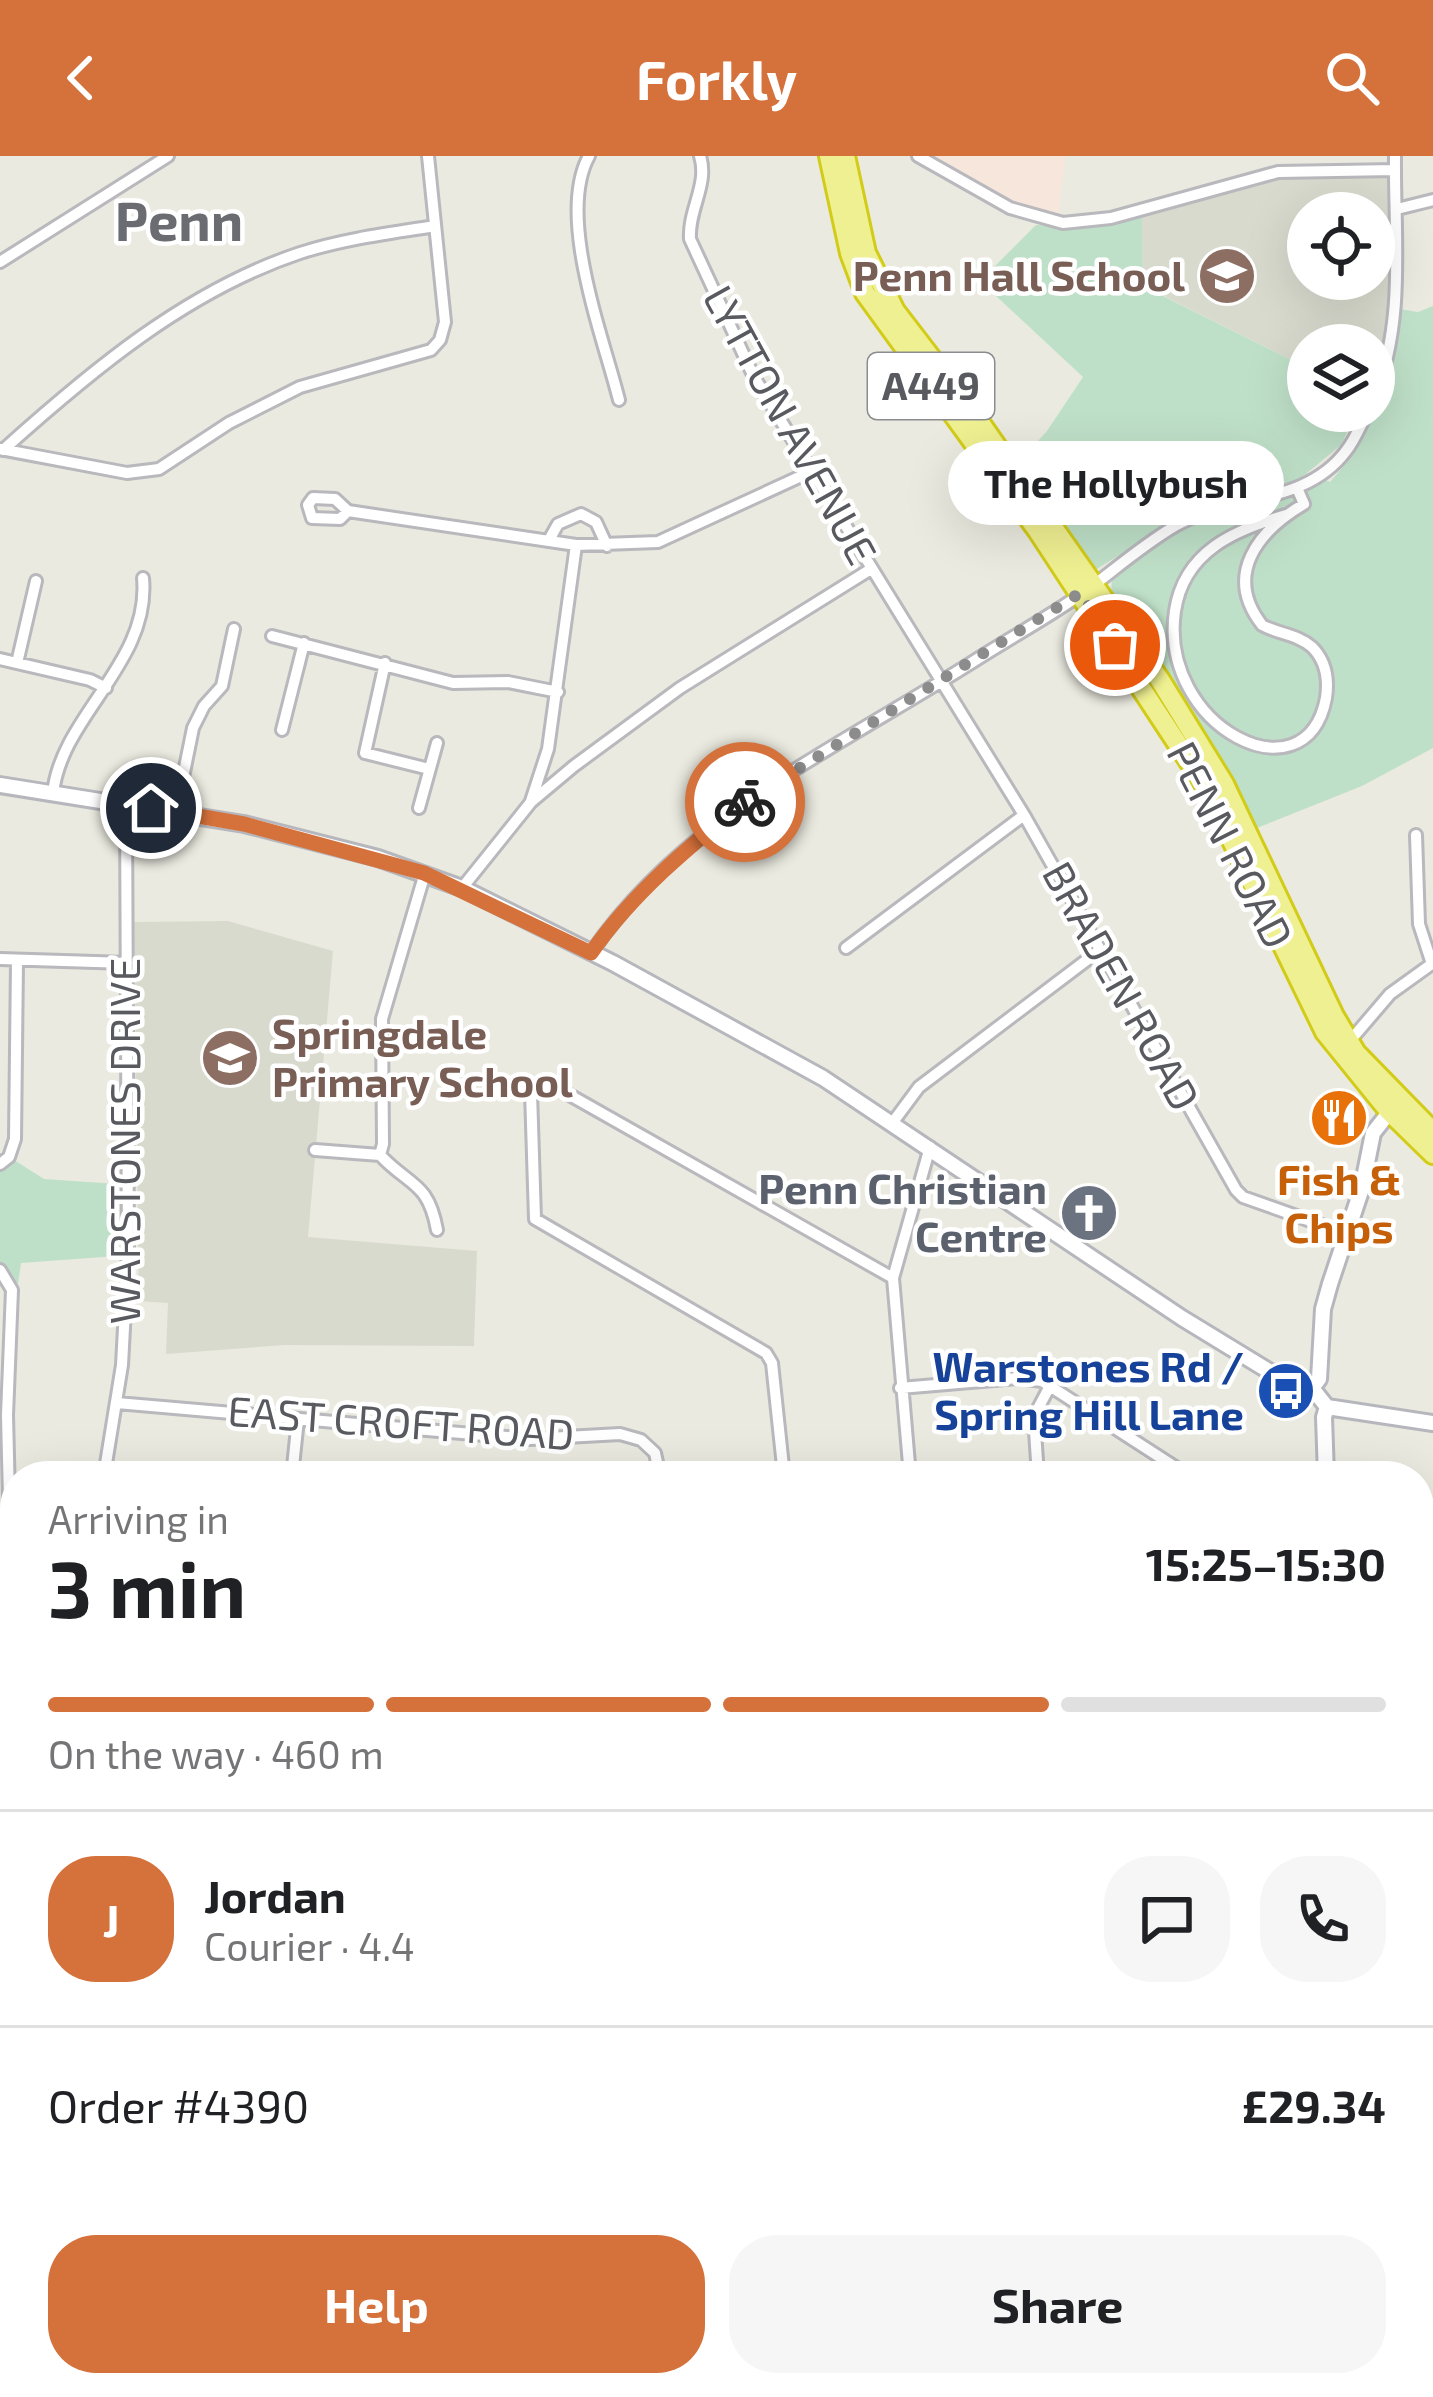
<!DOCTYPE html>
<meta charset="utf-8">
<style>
:root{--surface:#fff;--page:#f6f6f6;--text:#202124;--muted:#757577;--line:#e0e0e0;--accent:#d5713b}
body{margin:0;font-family:"Exo 2",sans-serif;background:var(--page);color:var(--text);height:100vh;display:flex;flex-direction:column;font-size:45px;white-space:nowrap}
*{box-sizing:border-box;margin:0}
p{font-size:39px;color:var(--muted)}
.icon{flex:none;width:66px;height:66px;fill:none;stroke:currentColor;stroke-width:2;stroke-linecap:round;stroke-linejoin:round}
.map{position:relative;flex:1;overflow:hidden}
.drawer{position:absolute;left:0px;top:1305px;width:1434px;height:936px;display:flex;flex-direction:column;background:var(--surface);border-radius:48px 48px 0 0;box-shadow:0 12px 48px #0002}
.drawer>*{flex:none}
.fabs{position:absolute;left:1287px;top:36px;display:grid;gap:24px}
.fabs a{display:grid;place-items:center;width:108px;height:108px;border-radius:50%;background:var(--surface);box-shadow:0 12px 48px #0002;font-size:60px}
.pin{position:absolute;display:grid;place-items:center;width:102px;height:102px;color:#fff;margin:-51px;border:6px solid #fff;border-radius:50%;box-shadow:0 3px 12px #0007}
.courier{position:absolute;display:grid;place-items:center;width:120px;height:120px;margin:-60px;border:9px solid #d5713b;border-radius:50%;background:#fff;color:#222;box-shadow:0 3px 15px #0007}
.bubble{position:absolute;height:84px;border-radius:42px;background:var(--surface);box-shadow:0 12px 48px #0002;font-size:39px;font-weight:700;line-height:84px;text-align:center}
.headline em{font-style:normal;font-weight:700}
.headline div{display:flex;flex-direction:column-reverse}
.headline{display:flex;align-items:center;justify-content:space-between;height:204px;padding:0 48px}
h1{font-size:78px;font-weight:700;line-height:90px}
.bar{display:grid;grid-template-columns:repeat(4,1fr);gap:18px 12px;align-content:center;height:144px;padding:0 48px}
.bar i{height:15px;border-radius:9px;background:var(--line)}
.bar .active{background:var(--accent)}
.bar p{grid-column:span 4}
.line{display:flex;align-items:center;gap:30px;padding:0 48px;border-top:3px solid var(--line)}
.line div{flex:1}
.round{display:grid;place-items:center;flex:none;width:126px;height:126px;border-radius:48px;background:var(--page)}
.action{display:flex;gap:24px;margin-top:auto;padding:24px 48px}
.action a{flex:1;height:138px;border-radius:48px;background:var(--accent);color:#fff;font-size:48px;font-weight:700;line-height:138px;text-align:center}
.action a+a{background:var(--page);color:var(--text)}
header{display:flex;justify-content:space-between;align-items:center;height:156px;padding:0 48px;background:var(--accent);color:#fff;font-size:54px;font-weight:700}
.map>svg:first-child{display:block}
.education{fill:#d9dace;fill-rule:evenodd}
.medical{fill:#f7e6dc}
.green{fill:#bfe0c8}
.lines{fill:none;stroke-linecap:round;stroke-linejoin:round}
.street-casing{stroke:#b8b8bd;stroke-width:16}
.secondary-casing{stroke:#b6b7bd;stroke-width:20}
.highway-casing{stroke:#d2cb18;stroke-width:24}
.street{stroke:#fff;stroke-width:10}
.secondary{stroke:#fff;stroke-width:14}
.highway{stroke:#eff091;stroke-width:18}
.done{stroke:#8c8c8c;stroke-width:12;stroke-dasharray:0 21.6}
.route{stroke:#d5713b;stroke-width:15}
.labels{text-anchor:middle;stroke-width:9;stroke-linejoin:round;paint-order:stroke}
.shield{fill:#fff;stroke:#8b8c8f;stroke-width:3}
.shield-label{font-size:39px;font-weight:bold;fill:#595a5f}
.education-label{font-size:42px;font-weight:bold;fill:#785e54;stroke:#fff;text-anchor:end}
.street-label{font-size:42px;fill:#595a5f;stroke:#fff}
.food-label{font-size:42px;font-weight:bold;fill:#c56008;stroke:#fff}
.worship-label{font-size:42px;font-weight:bold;fill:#5b616d;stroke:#fff;text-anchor:end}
.transit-label{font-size:42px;font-weight:bold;fill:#164399;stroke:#fff;text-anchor:end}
.district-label{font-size:54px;font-weight:bold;fill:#6a6c71;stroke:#fff}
</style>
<header><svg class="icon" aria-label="back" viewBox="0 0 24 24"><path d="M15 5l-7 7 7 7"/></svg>Forkly<svg class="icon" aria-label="search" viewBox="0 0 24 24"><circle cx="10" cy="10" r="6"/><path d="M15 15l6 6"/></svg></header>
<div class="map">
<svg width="1433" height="2241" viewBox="0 0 1433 2241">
<rect width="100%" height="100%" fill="#eaeae0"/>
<path class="education" d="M1391,19L1394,88L1391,159L1384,198L1374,223V189H1308V212L1166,141L1143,116L1142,60L1265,24ZM1308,57H1374V123H1308Z
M228,765L333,795L308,1081L477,1095L474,1190L284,1189L166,1198L168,1147L139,1145L134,766Z
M0,1557L15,1602V1653L0,1656Z"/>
<path class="medical" d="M935,0H1066L1058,60L1021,50Z"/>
<path class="green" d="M1142,60L1143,116L1165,141L1308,212V255H1357L1341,289L1296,326L1197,351L1095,414L1018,307L1047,275L1083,221L980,125L1036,69L1096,71Z
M1433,150V592L1362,630L1257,672L1148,482L1111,436L1112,422L1179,372L1219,357L1263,347L1320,321L1330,326C1375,278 1389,216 1399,153L1418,156Z
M14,1004L44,1023L118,1028L117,1100L21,1107L18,1128L0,1109V1014Z
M15,1502V1602L0,1557V1505Z
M15,1653V1768L0,1702V1657Z
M0,1726L15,1783V2226H361L367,2241H0Z
M1419,2171L1428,2180L1433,2172V2241H995L1005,2226H1419Z"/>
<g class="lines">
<defs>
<path id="street" d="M589,0C556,60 603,180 619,244
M700,0C709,28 688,54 690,83L754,221L1024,659L1236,1034L1243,1041L1347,1078
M918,0L1010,52L1063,67L1111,62L1278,16L1395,14
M1397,53L1433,44
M0,106L168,0
M1374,242C1406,165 1394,81 1395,0
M0,293L127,317L159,313L229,267L300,231L431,194L440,184L445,166L428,0
M3,294C91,215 186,135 300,97C343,83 390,77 435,70
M348,355L340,363L312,362L308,349L313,342L335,343L348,355L576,389L658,386L810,316
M1286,359C1235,374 1184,395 1175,455C1158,570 1306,647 1326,542C1329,522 1326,505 1312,491C1297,478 1278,478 1262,469C1223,419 1258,375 1304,348L1297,332
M549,384L558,368L581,358L596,366L607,390
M272,480L453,527L508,526L558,536
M0,503L90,524L106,532
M17,507L36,425
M385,507L365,597L429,613
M282,574L304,487
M53,638C60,561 151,507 143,422
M531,645L548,593L576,389
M419,652L437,587
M176,656L193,572L204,550L222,530L234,473
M1416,679L1419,768L1432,808
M462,732L531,646L574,610L680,532L871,413
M846,792L1024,659
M591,797C683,662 838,591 971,507C1011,481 1055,458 1094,429C1120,409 1146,387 1175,370C1229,339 1305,350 1346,295C1355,284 1361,268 1368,255
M0,803L127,807
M1349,886L1390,838L1433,807
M893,966L919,931L1100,794
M315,994L380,999L383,988L382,863L425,717
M380,999C410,1031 428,1025 437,1074
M0,1008L9,1001L15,983L17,806
M0,1114L12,1134L7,1259L10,1383
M900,1232L1019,1222L1042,1225L1189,1320
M117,1247L530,1283L620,1278L641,1284L655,1297L660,1320
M104,1320L122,1209L128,1097L126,648
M292,1320L298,1263
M784,1320L772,1207L766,1197L535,1063L531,936L537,930L552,929L893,1122
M910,1320L893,1122L930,991
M1038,1320L1034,1260L1051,1228
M2,1385L15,1454
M1419,1402H1433
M0,1500L15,1491
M1419,1827L1433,1828
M1419,1993L1433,1977
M1419,2041L1427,2050L1428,2064L1419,2071"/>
<path id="secondary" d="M0,629L244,668L378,702L462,732L613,807L823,922L1182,1162L1272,1217L1312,1232L1327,1251L1433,1267
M1312,1232L1319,1223L1323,1153L1330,1128L1362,1032L1373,977L1395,949
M1326,1320L1324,1261L1327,1251
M974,2241L981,2226"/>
<path id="highway" d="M829,0L850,97L865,137L1038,375L1206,631L1325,876L1389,955L1433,998
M845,0L866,97L895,155L971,254L1160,524L1224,628L1334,860L1356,897L1433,976"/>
</defs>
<use href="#street" class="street-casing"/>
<use href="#secondary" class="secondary-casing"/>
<use href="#highway" class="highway-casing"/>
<use href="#street" class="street"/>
<use href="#secondary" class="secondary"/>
<use href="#highway" class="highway"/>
</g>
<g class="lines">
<path class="done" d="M745,646L1080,437L1115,489"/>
<path class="route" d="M151,652L244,668L424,717L591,797C632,738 689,690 745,646"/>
</g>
<defs>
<symbol id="school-disc" viewBox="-11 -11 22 22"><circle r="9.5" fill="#8d6e63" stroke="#fff"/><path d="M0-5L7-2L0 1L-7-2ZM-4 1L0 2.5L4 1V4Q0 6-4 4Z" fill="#fff"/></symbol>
<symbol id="restaurant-disc" viewBox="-11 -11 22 22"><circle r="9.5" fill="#e8710a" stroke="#fff"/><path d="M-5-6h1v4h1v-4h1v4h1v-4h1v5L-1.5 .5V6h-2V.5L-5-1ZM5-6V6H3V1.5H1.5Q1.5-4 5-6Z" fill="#fff"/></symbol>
<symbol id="church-disc" viewBox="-11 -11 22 22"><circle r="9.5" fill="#6b7280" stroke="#fff"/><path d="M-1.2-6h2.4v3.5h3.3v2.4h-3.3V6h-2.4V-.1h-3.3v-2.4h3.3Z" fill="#fff"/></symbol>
<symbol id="bus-disc" viewBox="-11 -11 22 22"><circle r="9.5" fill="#1a4fb4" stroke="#fff"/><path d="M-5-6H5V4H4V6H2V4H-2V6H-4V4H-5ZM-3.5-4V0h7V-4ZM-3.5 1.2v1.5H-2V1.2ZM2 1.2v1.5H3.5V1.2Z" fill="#fff"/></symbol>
</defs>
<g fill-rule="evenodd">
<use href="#school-disc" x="1194" y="87" width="66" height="66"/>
<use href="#school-disc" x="197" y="869" width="66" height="66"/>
<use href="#restaurant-disc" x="1306" y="929" width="66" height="66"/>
<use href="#church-disc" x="1056" y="1024" width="66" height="66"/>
<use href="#bus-disc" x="1253" y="1202" width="66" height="66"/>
</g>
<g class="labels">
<rect class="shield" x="868" y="197" width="126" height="66" rx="9"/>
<g class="shield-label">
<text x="931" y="244">A449</text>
</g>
<g class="education-label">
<text x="1185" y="135">Penn Hall School</text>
<text x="272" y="893" text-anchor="start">Springdale<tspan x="272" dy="48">Primary School</tspan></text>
</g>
<g class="street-label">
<text transform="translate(790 269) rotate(61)" y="15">LYTTON AVENUE</text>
<text transform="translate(1230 689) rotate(63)" y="15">PENN ROAD</text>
<text transform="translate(1121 830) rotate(61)" y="15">BRADEN ROAD</text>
<text transform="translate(125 985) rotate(-90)" y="15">WARSTONES DRIVE</text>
<text transform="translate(401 1267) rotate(4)" y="15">EAST CROFT ROAD</text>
</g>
<g class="food-label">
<text x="1339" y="1039">Fish &amp;<tspan x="1339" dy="48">Chips</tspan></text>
</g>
<g class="worship-label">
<text x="1047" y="1048">Penn Christian<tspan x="1047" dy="48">Centre</tspan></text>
</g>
<g class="transit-label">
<text x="1244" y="1226">Warstones Rd /<tspan x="1244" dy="48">Spring Hill Lane</tspan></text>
</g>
<g class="district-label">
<text x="179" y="85">Penn</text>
</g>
</g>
</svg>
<div class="fabs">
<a><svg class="icon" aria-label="locate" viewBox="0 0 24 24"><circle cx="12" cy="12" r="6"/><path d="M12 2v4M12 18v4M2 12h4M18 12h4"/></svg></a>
<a><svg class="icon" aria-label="layers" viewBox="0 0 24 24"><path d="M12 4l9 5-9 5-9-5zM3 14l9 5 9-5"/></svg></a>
</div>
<div class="pin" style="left:1115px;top:489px;background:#ea580c"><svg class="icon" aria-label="bag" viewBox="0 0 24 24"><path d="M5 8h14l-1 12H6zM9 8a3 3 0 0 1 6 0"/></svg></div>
<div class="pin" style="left:151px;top:652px;background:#1f2937"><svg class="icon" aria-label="home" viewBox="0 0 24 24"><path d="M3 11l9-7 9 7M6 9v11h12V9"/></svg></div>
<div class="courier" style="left:745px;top:646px"><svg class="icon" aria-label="bike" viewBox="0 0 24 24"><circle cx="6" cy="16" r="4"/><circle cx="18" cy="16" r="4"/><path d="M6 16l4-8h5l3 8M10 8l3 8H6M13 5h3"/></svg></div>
<div class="bubble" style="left:948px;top:285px;width:336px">The Hollybush</div>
<section class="drawer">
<div class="headline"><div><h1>3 min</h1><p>Arriving in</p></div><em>15:25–15:30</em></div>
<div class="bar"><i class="active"></i><i class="active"></i><i class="active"></i><i></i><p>On the way · 460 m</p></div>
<div class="line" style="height:216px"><b class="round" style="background:var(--accent);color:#fff">J</b><div><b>Jordan</b><p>Courier · 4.4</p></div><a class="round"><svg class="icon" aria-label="chat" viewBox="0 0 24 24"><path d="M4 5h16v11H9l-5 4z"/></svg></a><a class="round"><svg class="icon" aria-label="phone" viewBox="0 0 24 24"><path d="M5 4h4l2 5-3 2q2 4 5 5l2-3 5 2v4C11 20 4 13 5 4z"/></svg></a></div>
<div class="line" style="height:156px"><div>Order #4390</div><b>£29.34</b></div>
<div class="action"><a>Help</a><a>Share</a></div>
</section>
</div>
